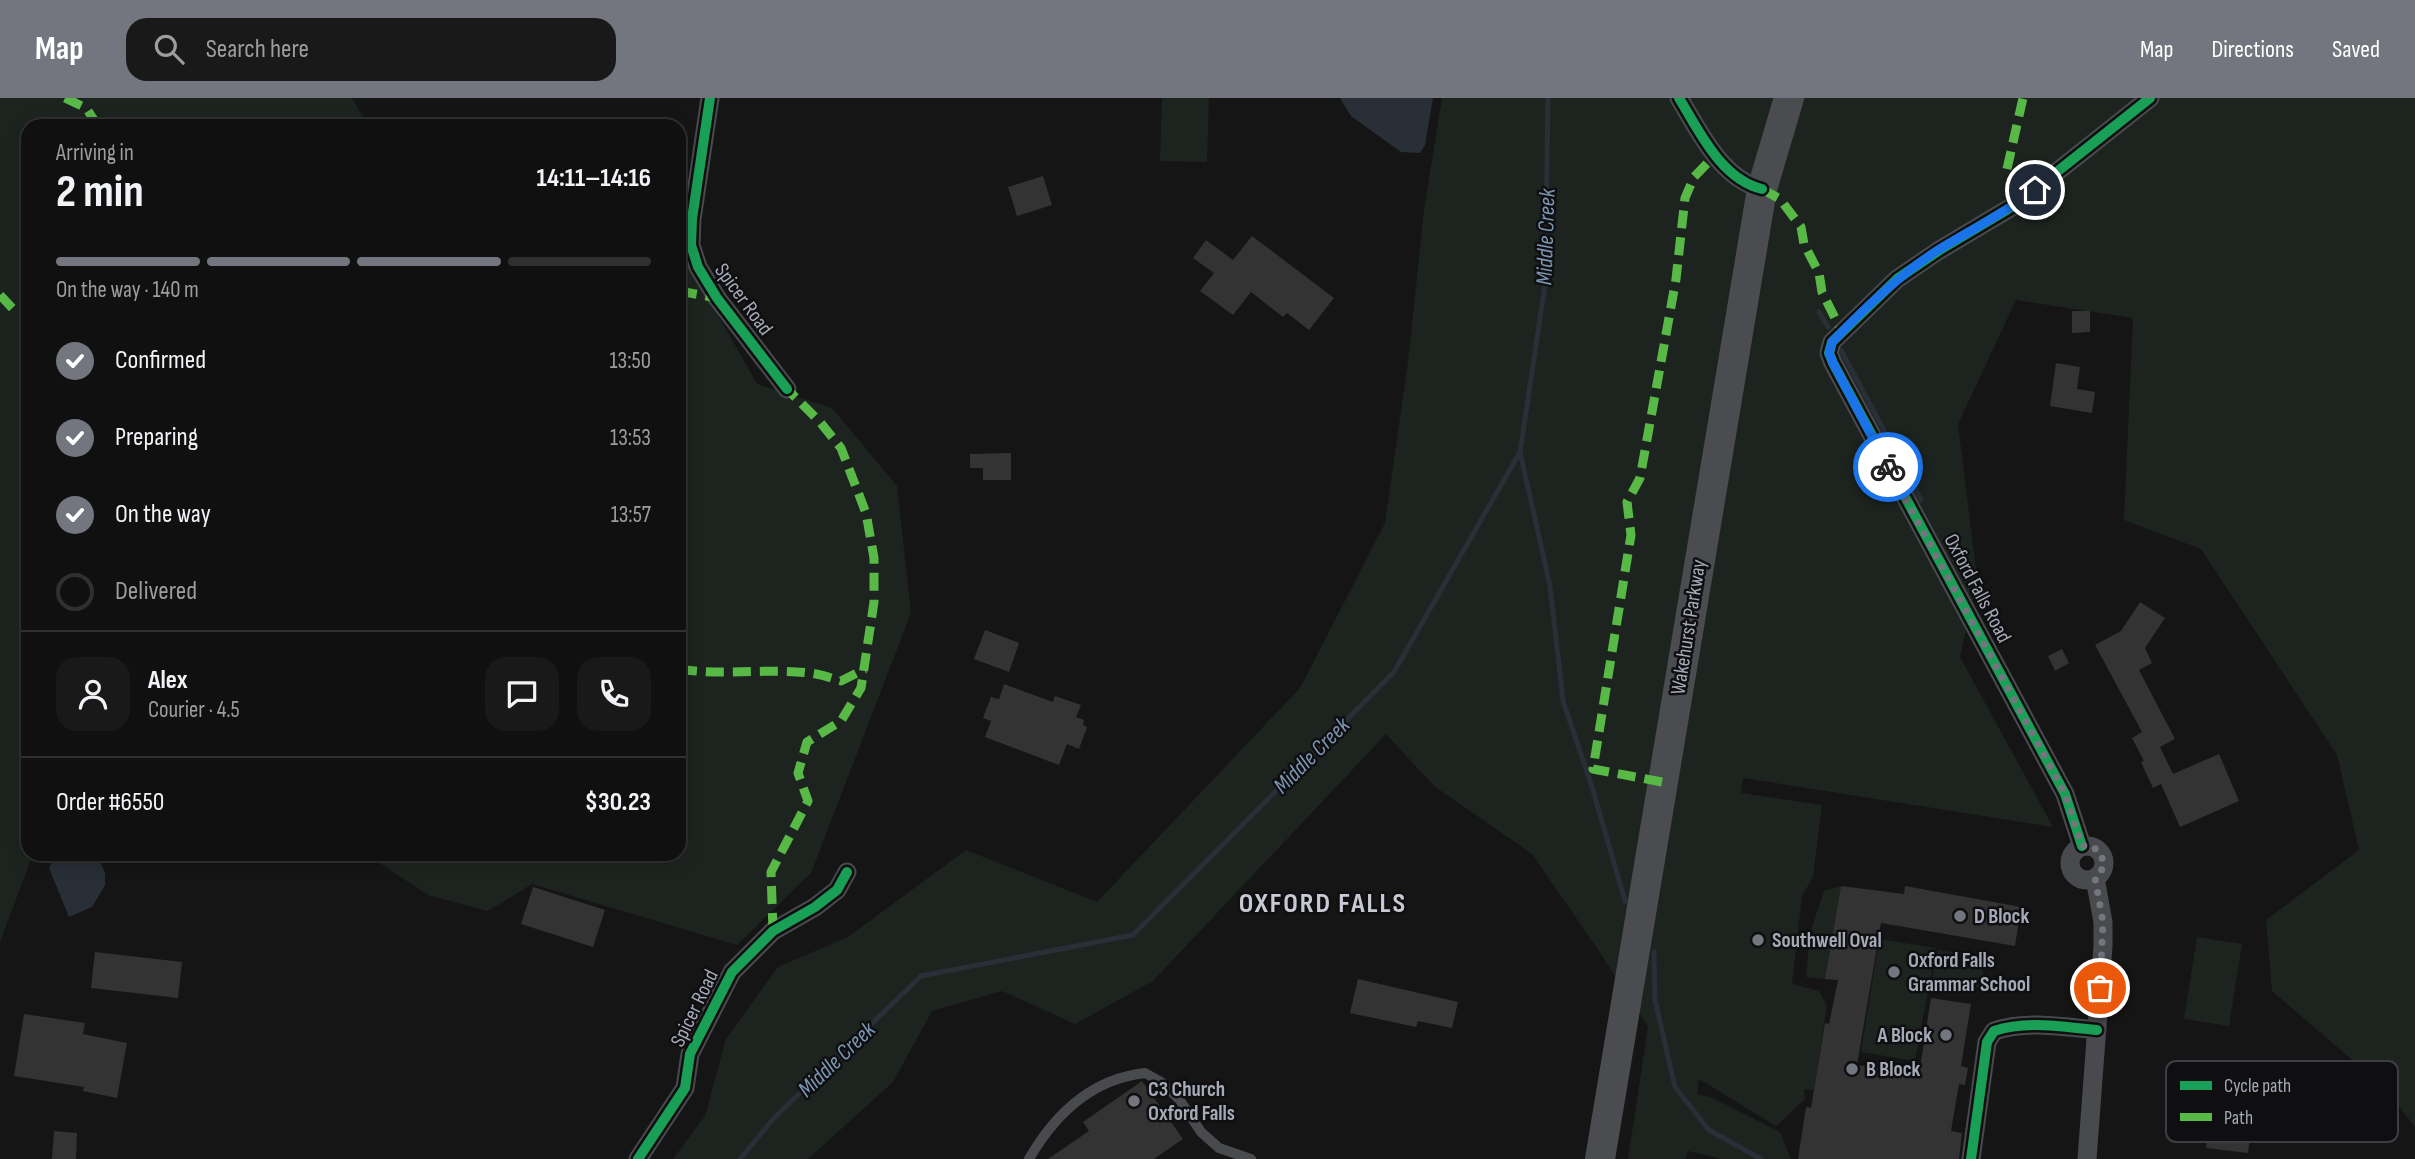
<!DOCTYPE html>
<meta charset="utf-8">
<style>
:root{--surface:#101010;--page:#191919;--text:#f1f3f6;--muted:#9c9d9f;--line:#303030;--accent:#73767e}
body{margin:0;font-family:"Sofia Sans Condensed",sans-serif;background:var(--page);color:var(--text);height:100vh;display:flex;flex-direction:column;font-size:26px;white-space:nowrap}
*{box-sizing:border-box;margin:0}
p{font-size:23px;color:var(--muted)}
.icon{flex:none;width:38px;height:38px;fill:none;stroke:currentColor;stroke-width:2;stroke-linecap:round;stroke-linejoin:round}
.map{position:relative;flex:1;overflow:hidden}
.drawer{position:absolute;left:21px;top:21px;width:665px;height:742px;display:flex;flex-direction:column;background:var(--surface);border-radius:21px;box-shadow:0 4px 18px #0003,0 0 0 2px var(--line)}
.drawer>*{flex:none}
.pin{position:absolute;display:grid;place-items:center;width:60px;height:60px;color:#fff;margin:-30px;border:4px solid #fff;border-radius:50%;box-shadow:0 2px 7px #0007}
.courier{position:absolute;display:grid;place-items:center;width:70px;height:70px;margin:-35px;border:5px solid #1a73e8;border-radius:50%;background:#fff;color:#222;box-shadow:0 2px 9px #0007}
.overview em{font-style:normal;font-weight:700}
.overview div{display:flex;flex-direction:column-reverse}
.overview{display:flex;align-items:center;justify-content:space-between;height:119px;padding:0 35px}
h1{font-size:46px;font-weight:700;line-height:52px}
.bar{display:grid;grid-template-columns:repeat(4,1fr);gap:10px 7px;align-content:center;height:84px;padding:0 35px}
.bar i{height:9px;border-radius:5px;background:var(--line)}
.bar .on{background:var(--accent)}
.bar p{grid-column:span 4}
.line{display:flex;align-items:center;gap:18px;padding:0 35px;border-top:2px solid var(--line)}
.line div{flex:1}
.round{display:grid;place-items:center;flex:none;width:74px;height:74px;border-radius:21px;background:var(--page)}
ol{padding:0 35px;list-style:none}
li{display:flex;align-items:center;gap:21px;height:77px}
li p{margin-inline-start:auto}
li .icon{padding:7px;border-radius:50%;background:var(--accent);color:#fff;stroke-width:4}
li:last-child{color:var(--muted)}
li i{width:38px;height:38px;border:4px solid var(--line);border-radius:50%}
header{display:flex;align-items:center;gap:42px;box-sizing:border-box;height:98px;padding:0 35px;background:var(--accent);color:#fff}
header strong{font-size:33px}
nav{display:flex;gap:38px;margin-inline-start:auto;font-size:24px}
.search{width:490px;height:63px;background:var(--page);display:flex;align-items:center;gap:18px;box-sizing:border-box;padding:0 24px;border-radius:21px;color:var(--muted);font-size:26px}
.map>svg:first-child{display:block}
.green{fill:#1d241f}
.water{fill:#282f37}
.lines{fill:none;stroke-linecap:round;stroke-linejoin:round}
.stream{stroke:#282f37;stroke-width:5}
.building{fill:#333334}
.service{stroke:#494a4e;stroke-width:10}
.minor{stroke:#494a4e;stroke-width:19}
.primary{stroke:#4b4c50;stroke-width:30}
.quiet{stroke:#58b947;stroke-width:9;stroke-dasharray:18 9;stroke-linecap:butt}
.cycleway-casing{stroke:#0f0f11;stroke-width:15}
.cycleway{stroke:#1a9f57;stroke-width:10}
.done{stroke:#73767e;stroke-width:7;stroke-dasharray:0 12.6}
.route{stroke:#1a73e8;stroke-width:9}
.poi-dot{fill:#73767e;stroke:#0f0f11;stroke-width:2.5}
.labels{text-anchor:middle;stroke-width:5;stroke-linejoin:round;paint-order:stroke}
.street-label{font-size:21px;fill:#a6aab7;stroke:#0f0f11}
.poi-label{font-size:21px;font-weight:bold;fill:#a6aab7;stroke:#0f0f11;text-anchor:start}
.water-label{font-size:23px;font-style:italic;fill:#7b96b3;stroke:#0f0f11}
.district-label{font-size:28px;font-weight:bold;letter-spacing:2px;fill:#c7c9d3;stroke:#0f0f11}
.key{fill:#0f0f11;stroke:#3c3e43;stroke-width:2}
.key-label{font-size:19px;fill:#a6aab7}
</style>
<header>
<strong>Map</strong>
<div class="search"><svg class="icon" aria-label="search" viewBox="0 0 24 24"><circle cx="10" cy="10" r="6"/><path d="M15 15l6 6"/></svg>Search here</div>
<nav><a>Map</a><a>Directions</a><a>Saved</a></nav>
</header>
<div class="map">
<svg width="2415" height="1061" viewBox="0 0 2415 1061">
<rect width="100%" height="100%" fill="#151515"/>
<path class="green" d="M0,0H352L368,28H28V756H33L0,844Z
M1162,0H1209L1207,64L1160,63Z
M1442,0H2415V1029L2385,990L2272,893L2266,822L2359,752L2337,657L2201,451L2124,422L2133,220L2016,202L1958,326L1977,480L1960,559L2053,729L1743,680L1741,695L1822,707L1813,779L1802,798L1792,886L1819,893L1827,908L1814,992L1804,991L1805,1001L1776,1028L1699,981L1697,996L1713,1000L1780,1034L1791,1061H1722L1688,1053L1685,1061H1628L1648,929L1599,853L1532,756L1434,688L1386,636L1153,883L1075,926L1002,893L932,913L893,984L808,1061H673L705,1018L726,941L778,869L848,839L966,752L1097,804L1300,590L1385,425L1408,264L1424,112Z
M679,148L757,286L832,310L897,388L911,515L811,775L737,847L532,786L488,813L428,797L366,756H679Z
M1841,788L1825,881L1806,879L1810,835L1824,793Z
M2197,839L2242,846L2229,928L2184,921Z
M1879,841L1936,850L1915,963L1861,954Z
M1937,852L1982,858L1984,890L1932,883Z"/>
<path class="water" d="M1340,0H1433L1425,47L1420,55L1401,54L1351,18Z
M56,756L99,761L105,775V787L92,809L69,819L49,770Z"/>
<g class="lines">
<path class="stream" d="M1819,214L1828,229
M1841,252L1921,402
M1520,354L1550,488L1563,603L1592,689L1625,803
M1654,854L1655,902L1675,989L1709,1032L1761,1061
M740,1061L773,1021L921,878L1133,837L1394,574L1520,354L1545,187L1548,0"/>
</g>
<path class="building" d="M1043,78L1052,107L1017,118L1008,89Z
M1252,138L1334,200L1309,232L1287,215L1283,219L1251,194L1233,217L1200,193L1214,175L1193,160L1206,142L1233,162Z
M2072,213H2090V234L2072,235Z
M2056,265L2080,269L2077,291L2095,294L2092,315L2050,308Z
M1011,355V382H983V370H970V356Z
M2140,504L2165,520L2145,550L2152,565L2139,572L2175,641L2160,649L2173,676L2219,656L2239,703L2180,729L2161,686L2153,690L2141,664L2144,663L2132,640L2142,634L2095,547L2121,533Z
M985,532L1019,545L1009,574L974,561Z
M2062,551L2069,565L2055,573L2048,558Z
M1004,586L1053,604L1055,598L1081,607L1076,619L1084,622L1083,627L1087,629L1079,651L1067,646L1059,667L985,639L991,623L983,620L991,599L999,601Z
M1841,788L1904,796L1905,788L2021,809L2015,848L1881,825L1857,967L1919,976L1931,900L1971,906L1961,968L1968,970L1965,987L1959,986L1951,1033L1962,1035L1959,1061H1798L1806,1009L1811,1010L1825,925L1829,926L1838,882L1825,881Z
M533,789L605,812L593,849L521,826Z
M95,854L182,864L178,900L91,890Z
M1358,881L1458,904L1452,930L1418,923L1416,929L1350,915Z
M24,916L85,925L83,936L127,945L117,1000L83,993L84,989L14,978Z
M2199,967L2233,971L2231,994L2255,997L2248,1055L2206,1050L2213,992L2196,990Z
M1142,983L1183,1041L1154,1061H1048L1089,1033L1083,1024Z
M54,1033L77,1035L76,1061H52Z"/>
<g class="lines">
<path class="service" d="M1029,1061C1055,1016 1091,981 1145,975L1161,984L1179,1001L1201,1034L1219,1050L1251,1061"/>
<path class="minor" d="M710,0L692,121L691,147L698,169L717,200L787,291
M1679,0C1699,33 1721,81 1762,91
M2082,748L2065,696L1833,265L1829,255L1832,244L1897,181L1938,153L2015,107L2150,0
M2070 765a17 17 0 1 1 34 0a17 17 0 1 1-34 0Z
M638,1061L685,990L690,956L732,874L773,833L815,809L837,792L847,774
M1971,1061L1987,944L1994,933C2027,922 2063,929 2097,932
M2087,1061L2103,848V824L2095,780"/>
<path class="primary" d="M1600,1061L1762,91L1789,0"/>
<path class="quiet" d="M65,0L86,10L98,28
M2007,71L2023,0
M1762,91L1780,101L1801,129L1804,146L1819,175L1822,194L1842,234
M679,193L717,200
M0,197L15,213H28
M679,571C722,578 766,570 810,575C820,576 831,580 841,583L865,571
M1662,684L1593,671L1631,437L1627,404L1640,380L1676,181L1685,100L1694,79L1715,57
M773,833L771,774L808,703L798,675L807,644L841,623L861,590L874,504V460L866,415L841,350L820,324L787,291"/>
<defs>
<path id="cycleway" d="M710,0L692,121L691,147L698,169L717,200L787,291
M1679,0C1699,33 1721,81 1762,91
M2082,748L2065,696L1833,265L1829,255L1832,244L1897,181L1938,153L2015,107L2150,0
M638,1061L685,990L690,956L732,874L773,833L815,809L837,792L847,774
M1971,1061L1987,944L1994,933C2027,922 2063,929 2097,932"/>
</defs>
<use href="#cycleway" class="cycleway-casing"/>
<use href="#cycleway" class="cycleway"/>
</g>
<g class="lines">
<path class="done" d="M1888,369L2065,696L2082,748L2090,747L2101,755L2104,769L2095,780L2103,824L2100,890"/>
<path class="route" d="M1888,369L1833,265L1829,255L1832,244C1865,210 1898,178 1938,152C1971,132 2005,115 2035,92"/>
</g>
<g class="poi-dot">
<circle cx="1960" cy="818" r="7"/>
<circle cx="1758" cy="842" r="7"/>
<circle cx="1894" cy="874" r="7"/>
<circle cx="1946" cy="937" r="7"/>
<circle cx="1852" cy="971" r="7"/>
<circle cx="1134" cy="1003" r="7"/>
</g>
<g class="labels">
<g class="street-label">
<text transform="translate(744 201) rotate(54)" y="7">Spicer Road</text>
<text transform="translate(1978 490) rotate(62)" y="7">Oxford Falls Road</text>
<text transform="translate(1688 529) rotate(-81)" y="7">Wakehurst Parkway</text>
<text transform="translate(694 910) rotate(-64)" y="7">Spicer Road</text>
</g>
<g class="poi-label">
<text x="1974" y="825">D Block</text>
<text x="1772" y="849">Southwell Oval</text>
<text x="1908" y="869">Oxford Falls<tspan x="1908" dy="24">Grammar School</tspan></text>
<text x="1932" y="944" text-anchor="end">A Block</text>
<text x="1866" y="978">B Block</text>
<text x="1148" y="998">C3 Church<tspan x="1148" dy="24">Oxford Falls</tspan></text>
</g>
<g class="water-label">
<text transform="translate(1545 139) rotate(-88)" y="8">Middle Creek</text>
<text transform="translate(1311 657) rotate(-45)" y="8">Middle Creek</text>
<text transform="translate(836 961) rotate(-44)" y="8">Middle Creek</text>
</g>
<g class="district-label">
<text x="1323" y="814">OXFORD FALLS</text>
</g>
</g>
<rect x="2166" y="963" width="232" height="81" rx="10" class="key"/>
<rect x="2180" y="983" width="32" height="9" fill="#1a9f57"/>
<rect x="2180" y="1015" width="32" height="8" fill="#58b947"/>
<g class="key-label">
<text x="2224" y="994">Cycle path</text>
<text x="2224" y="1026">Path</text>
</g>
</svg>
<div class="pin" style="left:2100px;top:890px;background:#ea580c"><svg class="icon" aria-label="bag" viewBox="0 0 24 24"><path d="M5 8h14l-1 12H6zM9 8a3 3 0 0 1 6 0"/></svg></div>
<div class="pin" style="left:2035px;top:92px;background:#1f2937"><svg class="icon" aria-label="home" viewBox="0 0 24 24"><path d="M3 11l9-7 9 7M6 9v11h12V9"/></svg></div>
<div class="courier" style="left:1888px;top:369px"><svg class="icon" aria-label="bike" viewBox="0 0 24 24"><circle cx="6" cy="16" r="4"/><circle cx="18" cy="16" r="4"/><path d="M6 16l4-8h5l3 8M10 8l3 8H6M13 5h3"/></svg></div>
<section class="drawer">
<div class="overview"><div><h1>2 min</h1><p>Arriving in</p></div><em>14:11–14:16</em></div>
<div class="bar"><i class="on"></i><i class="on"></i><i class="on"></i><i></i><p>On the way · 140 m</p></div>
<ol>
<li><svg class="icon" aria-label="check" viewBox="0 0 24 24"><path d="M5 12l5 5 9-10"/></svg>Confirmed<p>13:50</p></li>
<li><svg class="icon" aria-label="check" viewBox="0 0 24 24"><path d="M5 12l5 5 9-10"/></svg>Preparing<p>13:53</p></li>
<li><svg class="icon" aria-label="check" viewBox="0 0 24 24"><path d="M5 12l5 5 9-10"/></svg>On the way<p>13:57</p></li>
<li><i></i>Delivered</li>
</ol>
<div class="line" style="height:126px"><a class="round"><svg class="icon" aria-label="person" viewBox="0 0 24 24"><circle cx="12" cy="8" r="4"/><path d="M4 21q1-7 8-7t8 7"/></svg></a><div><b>Alex</b><p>Courier · 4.5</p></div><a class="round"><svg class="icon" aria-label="chat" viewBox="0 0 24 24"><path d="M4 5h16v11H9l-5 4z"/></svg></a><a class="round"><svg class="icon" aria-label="phone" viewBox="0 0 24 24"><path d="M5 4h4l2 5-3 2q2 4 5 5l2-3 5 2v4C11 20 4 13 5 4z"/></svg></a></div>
<div class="line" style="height:91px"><div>Order #6550</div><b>$30.23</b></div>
</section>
</div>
